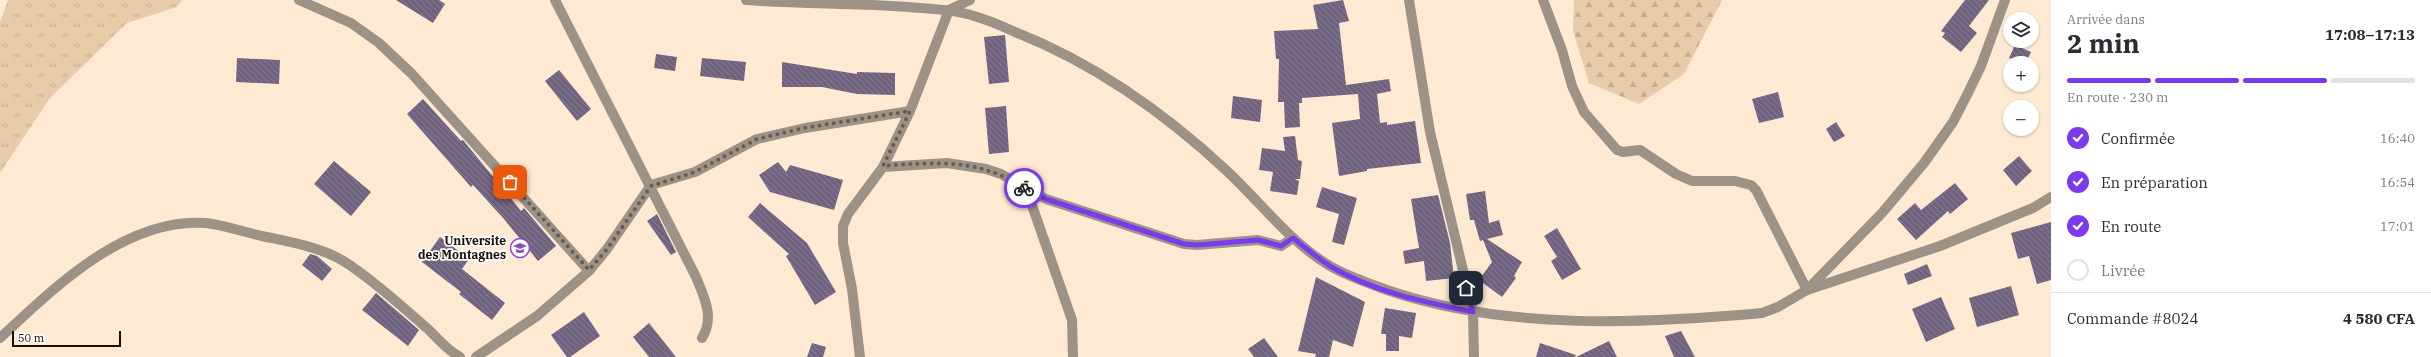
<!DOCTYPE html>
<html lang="fr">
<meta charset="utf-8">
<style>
:root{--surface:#fff;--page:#f7f7f7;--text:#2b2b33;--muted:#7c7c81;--line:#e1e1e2;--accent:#7c3aed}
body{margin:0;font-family:"IBM Plex Serif",serif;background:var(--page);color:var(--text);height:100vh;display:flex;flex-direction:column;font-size:15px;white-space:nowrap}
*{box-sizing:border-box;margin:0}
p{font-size:13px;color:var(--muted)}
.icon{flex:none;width:22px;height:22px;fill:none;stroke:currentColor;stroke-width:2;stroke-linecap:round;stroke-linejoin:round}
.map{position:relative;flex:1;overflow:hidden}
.drawer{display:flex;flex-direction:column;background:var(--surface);width:380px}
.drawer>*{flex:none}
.fabs{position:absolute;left:2003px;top:12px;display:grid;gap:8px}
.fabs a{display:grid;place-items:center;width:36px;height:36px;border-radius:50%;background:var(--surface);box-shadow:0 1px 3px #0004;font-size:20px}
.scale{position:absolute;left:12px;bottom:10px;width:109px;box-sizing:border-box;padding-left:4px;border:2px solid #180f06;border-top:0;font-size:11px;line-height:14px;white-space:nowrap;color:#180f06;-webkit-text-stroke:3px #fbfbfb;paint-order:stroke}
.pin{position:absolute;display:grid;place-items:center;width:34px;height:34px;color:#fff;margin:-17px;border-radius:8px;box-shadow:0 2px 6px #0006}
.courier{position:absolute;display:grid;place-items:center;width:40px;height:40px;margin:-20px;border:3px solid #7c3aed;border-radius:50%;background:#fff;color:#222;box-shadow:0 1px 5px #0007}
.headline em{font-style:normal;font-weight:700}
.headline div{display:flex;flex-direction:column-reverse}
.headline{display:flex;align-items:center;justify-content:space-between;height:68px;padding:0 16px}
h1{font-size:26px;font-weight:700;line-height:30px}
.bar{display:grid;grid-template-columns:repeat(4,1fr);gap:6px 4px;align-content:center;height:48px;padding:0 16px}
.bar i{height:5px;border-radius:3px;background:var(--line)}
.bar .active{background:var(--accent)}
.bar p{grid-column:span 4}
.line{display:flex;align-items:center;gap:10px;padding:0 16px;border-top:1px solid var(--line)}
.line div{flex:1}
ol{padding:0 16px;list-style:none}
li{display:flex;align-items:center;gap:12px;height:44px}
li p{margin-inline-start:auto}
li .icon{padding:4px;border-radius:50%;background:var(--accent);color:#fff;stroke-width:4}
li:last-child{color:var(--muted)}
li i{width:22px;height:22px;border:2px solid var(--line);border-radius:50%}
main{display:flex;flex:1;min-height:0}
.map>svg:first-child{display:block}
.grass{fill:url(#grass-tufts)}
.forest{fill:url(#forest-firs)}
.building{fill:url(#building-back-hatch)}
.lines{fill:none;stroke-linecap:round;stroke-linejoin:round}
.minor{stroke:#9c9286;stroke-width:10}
.tertiary{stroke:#9c9286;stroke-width:10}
.done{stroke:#685c4e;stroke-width:4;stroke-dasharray:0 7.2}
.route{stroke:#7c3aed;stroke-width:5}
.labels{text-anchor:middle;stroke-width:3.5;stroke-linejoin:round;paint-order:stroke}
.poi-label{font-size:12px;font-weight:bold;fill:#180f06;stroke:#fbfbfb;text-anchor:end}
</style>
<main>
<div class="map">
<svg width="2051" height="357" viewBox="0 0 2051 357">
<defs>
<pattern id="grass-tufts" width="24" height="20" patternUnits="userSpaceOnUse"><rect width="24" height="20" fill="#e8cba8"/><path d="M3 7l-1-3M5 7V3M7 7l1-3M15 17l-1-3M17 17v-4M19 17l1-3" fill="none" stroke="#c6ad8f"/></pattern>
<pattern id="forest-firs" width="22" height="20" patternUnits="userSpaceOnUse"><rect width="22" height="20" fill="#e8cba8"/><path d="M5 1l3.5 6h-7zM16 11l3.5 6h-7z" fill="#c6ad8f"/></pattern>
<pattern id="building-back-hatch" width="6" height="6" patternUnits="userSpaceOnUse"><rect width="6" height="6" fill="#706380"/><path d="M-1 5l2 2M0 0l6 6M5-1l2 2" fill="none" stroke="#867c90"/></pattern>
</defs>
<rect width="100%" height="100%" fill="#feead3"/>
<path class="grass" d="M8,0H182L177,7L127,23L50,98L0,173V22Z"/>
<path class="forest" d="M1574,0H1722L1684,74L1639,104L1589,83L1573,31Z"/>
<path class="building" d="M396,0H439L445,4L433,23Z
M1343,0L1349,21L1339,23L1346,85L1389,79L1391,91L1377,94L1380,123L1387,122V125L1415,121L1421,163L1367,169V171L1339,176L1332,123L1360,119L1358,94L1302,98V103H1299L1300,127L1285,128L1284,102H1278L1279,59H1276L1274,31L1318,29L1313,5Z
M1965,0H1989L1969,26L1977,33L1961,52L1942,37L1945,33L1941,31Z
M1005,35L1009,82L989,84L984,37Z
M2015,45L2031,52L2026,63L2009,58Z
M656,54L677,57L675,71L654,68Z
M237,58L280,60L279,84L236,82Z
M702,58L746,62L744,81L700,76Z
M782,62L857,74V72L895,73V95L857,94L822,87H782Z
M559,70L591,109L577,121L545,81Z
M1778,92L1784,117L1759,123L1752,99Z
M1233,96L1262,100L1260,122L1231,118Z
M423,99L461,141L463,140L521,211L524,208L556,246L538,261L504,219L473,185L471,187L407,114Z
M1006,106L1009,152L989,154L985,108Z
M1836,122L1845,136L1834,142L1826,129Z
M1295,136L1298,160L1302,161L1300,179H1295L1299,181L1297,195L1270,191L1273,172L1259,170L1262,148L1285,151L1283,137Z
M2019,156L2032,171L2016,186L2003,170Z
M334,161L371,192L351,216L314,184Z
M778,162L786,172L790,165L843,180L834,210L770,192L759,175Z
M1955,183L1968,199L1950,214L1948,211L1916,240L1897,219L1915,203L1921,210Z
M1322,187L1357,198L1344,245L1332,242L1339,214L1316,207Z
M1485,191L1489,223L1499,220L1503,235L1487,239L1522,262L1514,276L1516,278L1502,297L1479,280L1492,262L1483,240L1480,241L1474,220H1470L1466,194Z
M1438,195L1450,243L1454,278L1426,281L1424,261L1405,264L1403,251L1419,248L1411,199Z
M760,203L807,243L836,292L815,305L786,256L789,254L748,217Z
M657,214L676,252L671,255L647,221Z
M2051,222V280L2037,284L2029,256L2018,259L2011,233Z
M1557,228L1581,269L1562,280L1551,261L1557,257L1544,236Z
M440,237L469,259L462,269L505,303L492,320L459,294L461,292L422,262Z
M310,254L317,256L332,269L322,281L302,265Z
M1927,264L1932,276L1908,285L1904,274Z
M1316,277L1365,302L1353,347L1333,340L1329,357H1315L1316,354L1298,351Z
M2011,286L2019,315L1977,327L1969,298Z
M376,293L419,330L408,346L362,310Z
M1941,297L1955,329L1926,342L1912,309Z
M1385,308L1416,313L1412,338L1399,336V351H1386V334H1381Z
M584,312L600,336L570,357H567L551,335Z
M649,323L676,357H649L633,337Z
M1681,331L1695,357H1674L1665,336Z
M1264,338L1278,357H1254L1248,349Z
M1609,341L1617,357H1576Z
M812,343L826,347L823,357H807Z
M1540,343L1576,355L1575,357H1536Z"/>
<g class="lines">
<path class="minor" d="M299,0L351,23L379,43L412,74L589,271
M555,0L696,277C704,297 715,317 702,338
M1409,0L1430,132L1473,312L1474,357
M1543,0L1562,50L1572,86L1584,112L1617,150L1623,152L1640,150L1676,174L1692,181H1735L1751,185L1756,190L1807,290L1940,246L2033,208L2051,197
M883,167L947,163L986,169L1001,174L1046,199L1184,244L1197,245L1258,240L1281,246L1293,238
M1027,191L1072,320L1073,357
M0,338C54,288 125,217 206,223C224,225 244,232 262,236C290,242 321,247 345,262C375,281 402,307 428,329C437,338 448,351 460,357
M476,357L537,316L589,271L607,249L651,185L695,172L757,139L805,128L910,111
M860,357L852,289L843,243V226L848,214L883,167L910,111L949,10L970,0"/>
<path class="tertiary" d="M746,0C800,4 854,3 908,7C930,9 952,9 974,16C988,20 1002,26 1015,32C1096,64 1165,113 1228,172C1261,203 1291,243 1330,266C1347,276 1368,283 1387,290C1504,330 1640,324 1762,313L1778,307L1807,290L1882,213L1924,163L1953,122L1967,95L1981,66L2005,0"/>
</g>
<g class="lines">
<path class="done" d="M510,182L589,270L607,249L651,186L695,172L757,139L804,128L910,111L883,166C935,162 979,158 1024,188"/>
<path class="route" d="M1024,188L1046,199L1184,244L1197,245L1258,240L1281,246L1293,238C1305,247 1317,258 1330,266C1373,292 1425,302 1473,312L1466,288"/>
</g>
<defs>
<symbol id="university-ring" viewBox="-11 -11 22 22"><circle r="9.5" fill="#fbfbfb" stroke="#8a4cc2" stroke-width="1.5"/><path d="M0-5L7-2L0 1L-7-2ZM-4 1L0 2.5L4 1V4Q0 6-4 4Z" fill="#8a4cc2"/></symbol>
</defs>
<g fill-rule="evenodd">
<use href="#university-ring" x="509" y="237" width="22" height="22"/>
</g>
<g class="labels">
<g class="poi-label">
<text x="506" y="245">Universite<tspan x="506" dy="14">des Montagnes</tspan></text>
</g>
</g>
</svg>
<div class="fabs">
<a><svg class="icon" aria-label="layers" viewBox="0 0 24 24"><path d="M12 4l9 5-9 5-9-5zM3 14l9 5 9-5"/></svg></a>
<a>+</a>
<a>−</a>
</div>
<div class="scale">50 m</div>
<div class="pin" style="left:510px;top:182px;background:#ea580c"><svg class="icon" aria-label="bag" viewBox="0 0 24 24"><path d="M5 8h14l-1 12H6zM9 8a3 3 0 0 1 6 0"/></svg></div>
<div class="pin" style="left:1466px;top:288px;background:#1f2937"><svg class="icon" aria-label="home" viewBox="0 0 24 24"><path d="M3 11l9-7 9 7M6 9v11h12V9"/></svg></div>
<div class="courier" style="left:1024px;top:188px"><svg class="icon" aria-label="bike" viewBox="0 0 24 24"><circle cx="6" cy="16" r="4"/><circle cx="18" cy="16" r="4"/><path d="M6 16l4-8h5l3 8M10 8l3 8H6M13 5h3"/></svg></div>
</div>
<section class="drawer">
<div class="headline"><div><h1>2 min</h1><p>Arrivée dans</p></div><em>17:08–17:13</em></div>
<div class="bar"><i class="active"></i><i class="active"></i><i class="active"></i><i></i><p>En route · 230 m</p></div>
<ol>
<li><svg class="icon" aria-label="check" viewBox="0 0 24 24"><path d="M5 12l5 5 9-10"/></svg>Confirmée<p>16:40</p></li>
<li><svg class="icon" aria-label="check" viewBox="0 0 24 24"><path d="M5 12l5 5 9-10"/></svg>En préparation<p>16:54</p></li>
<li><svg class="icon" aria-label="check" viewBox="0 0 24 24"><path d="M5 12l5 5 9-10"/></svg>En route<p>17:01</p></li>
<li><i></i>Livrée</li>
</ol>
<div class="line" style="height:52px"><div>Commande #8024</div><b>4 580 CFA</b></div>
</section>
</main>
